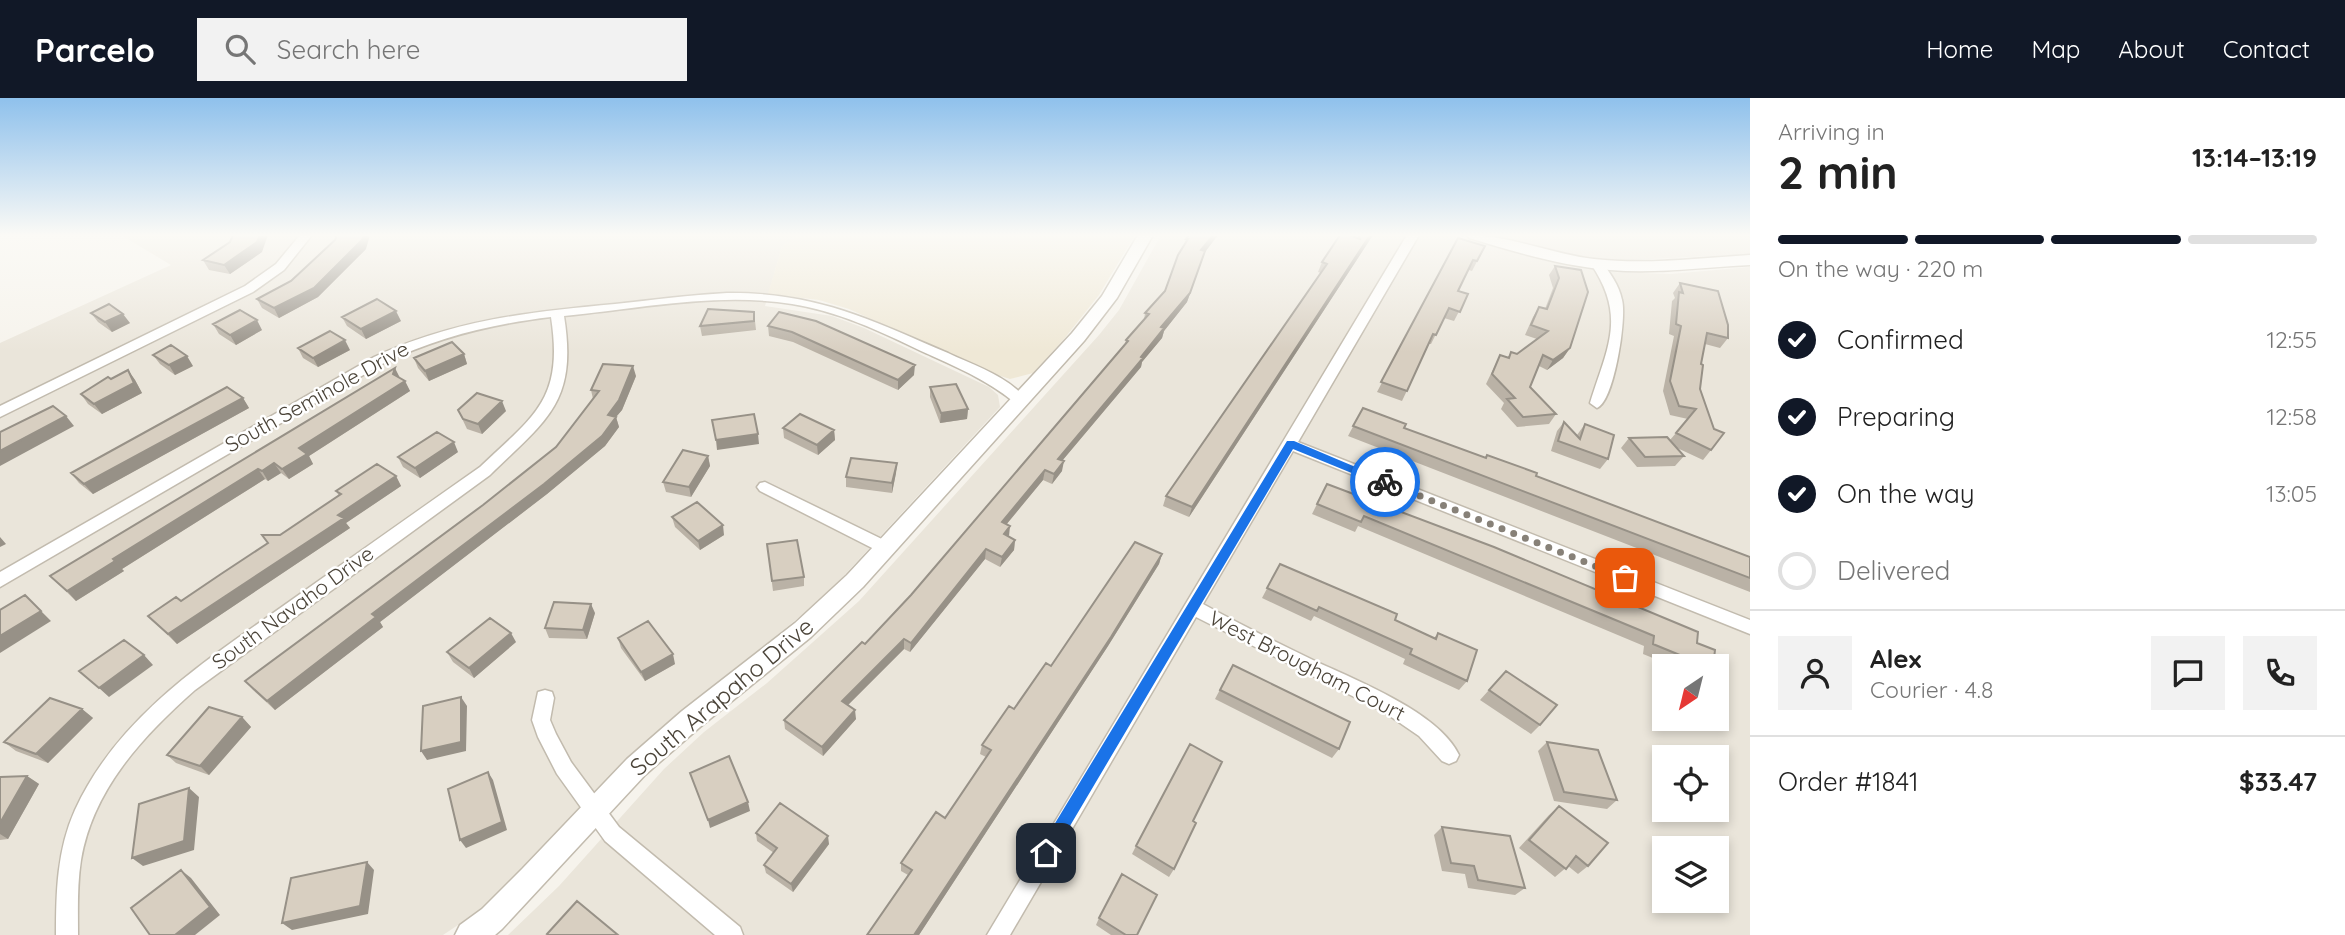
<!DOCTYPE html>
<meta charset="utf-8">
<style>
:root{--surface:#fff;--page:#f2f2f2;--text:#222;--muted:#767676;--line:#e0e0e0;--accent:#111827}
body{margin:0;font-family:Quicksand,sans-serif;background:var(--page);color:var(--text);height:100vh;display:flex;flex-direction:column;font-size:26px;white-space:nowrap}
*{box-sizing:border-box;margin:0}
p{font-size:23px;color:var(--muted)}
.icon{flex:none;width:38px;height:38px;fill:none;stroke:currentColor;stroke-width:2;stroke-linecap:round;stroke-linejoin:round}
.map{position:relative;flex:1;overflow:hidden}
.panel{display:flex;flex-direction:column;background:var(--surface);width:595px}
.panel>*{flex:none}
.needle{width:46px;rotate:215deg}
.tools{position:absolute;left:1652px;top:556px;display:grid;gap:14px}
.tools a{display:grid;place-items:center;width:77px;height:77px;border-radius:0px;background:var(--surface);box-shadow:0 4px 10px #0003;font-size:35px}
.pin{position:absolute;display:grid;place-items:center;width:60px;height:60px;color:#fff;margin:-30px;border-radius:14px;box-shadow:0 4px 10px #0006}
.courier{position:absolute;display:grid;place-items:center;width:70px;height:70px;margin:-35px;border:5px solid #1a73e8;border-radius:50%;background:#fff;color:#222;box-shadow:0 2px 9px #0007}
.summary em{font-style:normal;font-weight:700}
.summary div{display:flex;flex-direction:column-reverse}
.summary{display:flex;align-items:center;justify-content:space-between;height:119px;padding:0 28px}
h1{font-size:46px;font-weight:700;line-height:52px}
.bar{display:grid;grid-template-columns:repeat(4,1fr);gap:10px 7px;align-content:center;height:84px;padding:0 28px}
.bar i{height:9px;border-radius:5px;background:var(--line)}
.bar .current{background:var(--accent)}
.bar p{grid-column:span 4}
.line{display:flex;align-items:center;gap:18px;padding:0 28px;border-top:2px solid var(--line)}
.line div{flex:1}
.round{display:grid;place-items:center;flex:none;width:74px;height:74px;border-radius:0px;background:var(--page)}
ol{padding:0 28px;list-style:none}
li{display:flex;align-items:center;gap:21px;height:77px}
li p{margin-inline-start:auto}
li .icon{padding:7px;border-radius:50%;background:var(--accent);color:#fff;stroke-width:4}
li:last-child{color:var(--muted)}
li i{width:38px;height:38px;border:4px solid var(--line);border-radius:50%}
header{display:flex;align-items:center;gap:42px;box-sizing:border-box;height:98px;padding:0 35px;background:var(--accent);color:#fff}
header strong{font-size:33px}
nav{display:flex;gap:38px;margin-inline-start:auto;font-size:24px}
.search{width:490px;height:63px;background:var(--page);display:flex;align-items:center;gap:18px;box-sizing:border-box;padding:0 24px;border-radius:0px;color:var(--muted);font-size:26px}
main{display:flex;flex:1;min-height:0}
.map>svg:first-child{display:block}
.residential{fill:#eae5da;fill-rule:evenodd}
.education{fill:#efe8d6}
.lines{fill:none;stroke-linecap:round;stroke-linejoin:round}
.minor-casing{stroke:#c2bbae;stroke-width:3}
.tertiary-casing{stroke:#c2bbae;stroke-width:3}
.minor{fill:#fff;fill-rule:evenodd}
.tertiary{fill:#fff;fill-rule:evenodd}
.wall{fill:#bab2a6}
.shaded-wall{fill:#979187}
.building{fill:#d8cfc1;stroke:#979187;stroke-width:2}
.route{fill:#1a73e8}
.done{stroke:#878178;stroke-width:7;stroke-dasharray:0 12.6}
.labels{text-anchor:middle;stroke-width:5;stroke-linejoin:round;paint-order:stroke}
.street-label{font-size:21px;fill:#4b4439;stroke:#fff}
.near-street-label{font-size:24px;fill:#4b4439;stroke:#fff}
</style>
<header>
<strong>Parcelo</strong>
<div class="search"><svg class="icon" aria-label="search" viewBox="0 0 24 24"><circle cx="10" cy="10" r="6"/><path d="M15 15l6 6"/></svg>Search here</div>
<nav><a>Home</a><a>Map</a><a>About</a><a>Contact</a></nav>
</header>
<main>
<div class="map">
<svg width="1750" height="837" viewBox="0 0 1750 837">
<rect width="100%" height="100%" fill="#f6f3ec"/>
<path class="residential" d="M121,137H799L782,148L765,208L832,218L864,230L989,289L998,297L1000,309L839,483L803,516L630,657L533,761L479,813L443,837H0V245L171,167Z
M1161,137H1452L1537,161L1612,174L1670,176L1750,169V837H508L559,788L664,671L704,634L767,585L859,503L1099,237L1119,212ZM1664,569H1717V621H1664ZM1664,660H1717V712H1664ZM1664,751H1717V803H1664Z
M1492,137H1750V156L1612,163L1566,156Z"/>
<path class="education" d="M799,137H1135L1099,197L1064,241L1033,275L1010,281L988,274L849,211L819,202L768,196L782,148Z"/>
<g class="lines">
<defs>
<path id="minor" d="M300,137H312L284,172L253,194L0,319V308L245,188L276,166Z
M1407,137H1419L1298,344L1750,522V536L1293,353L1203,506C1239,526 1276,544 1313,562C1355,582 1439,614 1459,657L1456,663L1449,666L1442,663L1419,638L1384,614L1196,519L1010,837H987Z
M1597,162L1601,163C1610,175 1619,187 1622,202C1627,220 1614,304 1597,310L1590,305C1607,250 1627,219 1591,166Z
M727,195C815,194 869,221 948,255C973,267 1008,278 1026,301L1019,306L1014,304C986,281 954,268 921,253C880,233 837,213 792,206C717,194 638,211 564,218C578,305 546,322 490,377L195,592C143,638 93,691 81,762C77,787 78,812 78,837H56C56,794 57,752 75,712C119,616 210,560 293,501C355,457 417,413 480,369C533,318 564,303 551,219C492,226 438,239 384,265L0,489V474L374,259C454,222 528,214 615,206C652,202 690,197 727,195Z
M765,384L890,445L892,449L890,453H878L760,393L757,389L760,385Z
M545,592L552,594L554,600L550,622L556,636L571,664L619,729L740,829L743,837H715L605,743L557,676L538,639L532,622L538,594Z"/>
<path id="tertiary" d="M1138,137H1153L1117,200L1084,243L863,489L811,539L700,629L645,677L502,831L495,837H455L460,827L482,811L523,770L627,661L682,613L795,525L847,477L1072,235L1102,198Z
M1467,137C1510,137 1551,156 1594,161C1646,167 1698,160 1750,157V167C1704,169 1657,176 1610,172C1562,168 1515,154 1469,140Z"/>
</defs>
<use href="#minor" class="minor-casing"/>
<use href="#tertiary" class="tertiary-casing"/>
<use href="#minor" class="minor"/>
<use href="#tertiary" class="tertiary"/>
</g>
<path class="wall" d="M1189,137H1218L1205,154L1187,204L1164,233L1162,240L1142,264L1141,269L1062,363V373L1052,386L1043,382L1006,427L1008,439L1015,442L1014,452L1000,469L985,461L910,554L904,551L848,607L856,621L823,658L785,631L784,622L865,546L911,497L1125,246L1126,242L1144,222L1145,215L1165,193L1184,148L1186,141Z
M1352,137H1373L1189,419L1163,408L1166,398L1321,175L1318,174L1322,164L1352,138Z
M1458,140L1485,148L1472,173L1469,172L1458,193L1468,196L1454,223L1444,220L1431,246H1429L1402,303L1377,294Z
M366,151L318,199L279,220L262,210L257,201Z
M262,154L230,176L209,172L203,162Z
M1555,168L1581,172L1570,250L1563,260L1547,272L1539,268L1530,289L1556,316L1549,326L1517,329L1501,311L1504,305L1486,286L1500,257L1508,259L1511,254L1517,256L1537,241L1525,237L1533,219L1539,209L1545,211L1553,190L1549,177Z
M1680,185L1728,240L1720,250L1705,246L1701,266L1700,291L1711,352L1703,362L1675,349L1684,358L1675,368L1637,369L1621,350L1629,340L1670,342L1688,321L1670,317L1663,293L1674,238L1669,236L1672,203L1675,200L1673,195Z
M754,214L756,232L702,238L700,228Z
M779,214L914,277L898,292L793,244L769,238L768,228Z
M91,215L130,225L112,234L98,224Z
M342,219L401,223L366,241L347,228Z
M213,226L262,232L236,247L219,236Z
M298,250L350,252L318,269L303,260Z
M464,256L467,266L429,283L418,270L414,260Z
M153,257L193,268L175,277L160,266Z
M128,272L135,282L142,295L102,316L88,306L81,296Z
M636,278L622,312L616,319L619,329L605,348L547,396L380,524L383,529L275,612L253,592L245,583L483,407L556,349L593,301L591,292Z
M400,280L405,283L410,293L309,358L313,366L289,381L281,375L268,383L265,381L122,471L124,473L76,503L50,478Z
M930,289L968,311L967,321L940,325L930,299Z
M243,300L249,310L93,396L79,385L71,375Z
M1363,310L1404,330L1485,360L1487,357L1536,378L1750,459V494L1348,338Z
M458,312L506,313L482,336L467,331Z
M1564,324L1577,337L1585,326L1608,361L1600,371L1551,353L1557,333Z
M783,330L834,332L835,342L818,357L784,340Z
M458,354L420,380L403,369L398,359Z
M708,358L710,368L691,399L666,394L663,384Z
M897,365L896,375L892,395L846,389V379Z
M396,378L401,388L346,425L350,430L177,546L148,518L181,503L339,398L336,393Z
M1327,386L1697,545L1713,569H1675L1643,556L1644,548L1358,428L1355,434L1312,416Z
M672,419L724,437L700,452L675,429Z
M767,446L804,479V488L773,493Z
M1162,456L1159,466L1108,548L919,837H867L908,777L901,773V765L945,720L986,659L980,656L982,647L1051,568Z
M1280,466L1395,522L1434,540L1438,535L1467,583L1459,592L1403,566L1405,561L1314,518L1311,523L1262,500Z
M595,515L587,541L549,540L545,530Z
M618,540L675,566L645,583L621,550Z
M516,544L474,580L453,564L447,554Z
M1233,567L1339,651L1332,660L1215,601Z
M1506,573L1540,627L1531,636L1480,602Z
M82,611L93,620L48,665L16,653L4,644Z
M242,619L251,629L209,677L176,665L167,657Z
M1547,644L1617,702L1607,711L1554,703L1538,653Z
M27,678L39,686L8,741L0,742V679Z
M1559,708L1588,768L1578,776L1568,768L1555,779L1519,750L1549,717Z
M1193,723L1174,771L1169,779L1132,756L1136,748Z
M1442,729L1525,790L1515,797L1468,790L1465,776L1442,773L1434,737Z
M756,735L829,746L793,794L766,775L764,767L774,755L757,743Z
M1099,820L1137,837H1111L1096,827Z"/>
<path class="shaded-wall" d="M260,137H268L262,154L230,176L224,167Z
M364,137H370L366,151L318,199L279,220L274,210Z
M1213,137H1218L1205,154L1187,204L1164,233L1162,240L1142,264L1141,269L1056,370L1058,361L1161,229L1201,152Z
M1370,137H1373L1189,419L1192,409Z
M396,213L401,223L366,241L361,231Z
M123,216L130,225L112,234L105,224Z
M257,222L262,232L236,247L230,237Z
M345,242L350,252L318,269L313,260Z
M1570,250L1563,260L1547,272L1553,262Z
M464,256L467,266L429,283L425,273Z
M187,258L193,268L175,277L169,267Z
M915,267L914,277L898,292V282Z
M633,268L636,278L622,312L616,319L619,329L605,348L547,396L380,524L383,529L275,612L267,603L372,516L608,317Z
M395,270L400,280L393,276Z
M128,272L135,282L142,295L102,316L94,306Z
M405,283L410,293L309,358L313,366L289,381L282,371L299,350Z
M243,300L249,310L93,396L84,386Z
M502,303L506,313L482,336L478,326Z
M968,311L967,321L940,325L941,315Z
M66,318L74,328L0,368V353Z
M834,332L835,342L818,357L817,347Z
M758,336L759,346L717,352L716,342Z
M454,344L458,354L420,380L415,370Z
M708,358L710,368L691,399L689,389Z
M1064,363L1062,373L1052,386L1054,376Z
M274,365L281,375L268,383L262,373Z
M897,365L896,375L892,395V385Z
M258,371L265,381L122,471L124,473L76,503L67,493L113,461Z
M1045,372L1043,382L1000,434L1002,424Z
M396,378L401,388L346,425L350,430L177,546L168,536L338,417Z
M723,427L724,437L700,452L698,443Z
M1010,428L1009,438L1004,436Z
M0,439L6,446L0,449Z
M1015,442L1014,452L1000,469L1002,459Z
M986,451L985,461L910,554L911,545Z
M1162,456L1159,466L1108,548L919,837H914Z
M591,506L595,515L587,541L583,532Z
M41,513L51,523L0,555V538Z
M511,535L516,544L474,580L469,570Z
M904,541V551L843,612L842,603Z
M673,556L675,566L645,583L641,574Z
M144,557L153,567L109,599L99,590Z
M461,599L467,608L466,653L427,662L421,653Z
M82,611L93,620L48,665L36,656Z
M855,612L856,621L823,658L822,649Z
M242,619L251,629L209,677L200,668Z
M488,674L493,682L507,732L466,750L460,742Z
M27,678L39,686L8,741L0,736V725Z
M189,690L199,699L194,752L143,768L132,760Z
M748,704L750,713L710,730L708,722Z
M828,738L829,746L793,794L791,786Z
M367,764L374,772L368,816L292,832L282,825Z
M181,772L191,780L220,817L195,837H175Z"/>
<path class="building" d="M233,137H260L257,144L224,167L203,162L230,144Z
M337,137H364L362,142L314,190L274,210L257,201L291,183L335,142Z
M1189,137H1213L1201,152L1205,153L1190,195L1161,229L1164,230L1141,259L1143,260L1058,361L1064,363L1054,376L1045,372L1002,424L1010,428L1004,436L1015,442L1002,459L986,451L911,545L904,541L842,603L855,612L822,649L784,622L862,544L865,546L911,497L1128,243L1126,242L1149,216L1145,215L1165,193L1178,157L1188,141H1186Z
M1340,137H1349L1360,141L1359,137H1370L1192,409L1166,398L1327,166L1322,164Z
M1458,140L1485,148L1477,163L1473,162L1458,193L1468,196L1460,214L1449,210L1436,237L1433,236L1407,293L1381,284Z
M1555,168L1581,172L1588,194L1570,250L1553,262L1543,257L1530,289L1556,316L1523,319L1507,301L1515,300L1492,276L1500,257L1509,260L1511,254L1517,256L1548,233L1531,227L1539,209L1547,211L1559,180Z
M1680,185L1718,193L1728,227V240L1707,235L1701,266L1703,267L1700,291L1714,331L1724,335L1711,352L1676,335L1696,311L1679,308L1670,283L1681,228L1676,226L1679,194L1683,195Z
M377,201L396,213L361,231L342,219Z
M109,206L123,216L105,224L91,215Z
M708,211L754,214V223L700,228Z
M240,212L257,222L230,237L213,226Z
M779,214L816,223L915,267L898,282L792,234L768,228Z
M330,233L345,242L313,260L298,250Z
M452,244L464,256L425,273L414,260Z
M171,247L187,258L169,267L153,257Z
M603,266L633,268L619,302L608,317L616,319L602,338L544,386L372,516L376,519L267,603L245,583L483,407L556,349L599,293L591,292Z
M395,270L393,276L405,283L299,350L307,356L282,371L274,365L262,373L258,371L113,461L115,463L67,493L50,478Z
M128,272L134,285L94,306L81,296L108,279L111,281Z
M956,286L968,311L941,315L930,289Z
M227,289L243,300L84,386L71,375Z
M477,295L502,303L478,326L463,321L458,312Z
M53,308L66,318L0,353V334Z
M1363,310L1406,326L1404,330L1486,360L1487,357L1537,375L1536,378L1750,459V480L1353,328Z
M754,316L758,336L716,342L712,322Z
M800,316L834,332L817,347L783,330Z
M1564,324L1580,341L1585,326L1614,337L1608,361L1558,343Z
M437,334L454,344L415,370L398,359Z
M1667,339L1684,358L1645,359L1629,340Z
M683,352L708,358L689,389L663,384Z
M851,360L897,365L892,385L846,379Z
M377,366L396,378L338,417L344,420L168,536L148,518L176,499L181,503L221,476L268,445L262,437H280L341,396L336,393Z
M1327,386L1494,449L1698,534L1697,545L1715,552L1713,569H1709L1653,546L1654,538L1364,418L1361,424L1317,406Z
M697,404L723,427L698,443L672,419Z
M797,442L804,479L772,483L767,446Z
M1135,444L1162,456L1111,539L914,837H867L912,772L901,765L936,714L945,720L991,652L982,647L1009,608L1014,611L1046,565L1051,568Z
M1280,466L1397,516L1395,522L1436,541L1438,535L1477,552L1467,583L1410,556L1412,551L1319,509L1317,513L1267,490Z
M25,497L41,513L0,538V512Z
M554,504L591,506L583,532L545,530Z
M490,520L511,535L469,570L447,554Z
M648,523L673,556L641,574L618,540Z
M124,542L144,557L99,590L79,573Z
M1233,567L1350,624L1339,651L1220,592Z
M1506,573L1557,607L1540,627L1489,592Z
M461,599V644L421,653L423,608Z
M50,600L82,611L36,656L4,644Z
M209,609L242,619L200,668L167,657Z
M1547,644L1598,652L1617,702L1564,694Z
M1190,646L1222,664L1193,723L1196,725L1174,771L1136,748Z
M729,658L748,704L708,722L690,675Z
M488,674L502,724L460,742L448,691Z
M27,678L0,725V679Z
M189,690L184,743L132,760L139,706Z
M780,705L828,738L791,786L764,767L777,750L756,735Z
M1559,708L1608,745L1588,768L1576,758L1566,771L1529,742Z
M1442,729L1510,738L1525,790L1478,782L1474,768L1451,765Z
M367,764L360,808L282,825L291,780Z
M181,772L210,809L175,837H150L131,810Z
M1122,776L1157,797L1137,837H1126L1099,820Z
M577,803L618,837H549L547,836Z"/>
<linearGradient id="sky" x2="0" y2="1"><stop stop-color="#8fc1ec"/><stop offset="0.54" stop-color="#fbfaf6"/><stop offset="1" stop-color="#fbfaf6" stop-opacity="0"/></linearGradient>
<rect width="1750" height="254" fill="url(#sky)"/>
<path class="route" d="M1287,343H1294L1391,384L1385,388L1381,387L1293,351L1051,760L1046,762L1040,760L1038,755L1040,750Z"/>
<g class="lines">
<path class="done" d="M1385,384L1625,480"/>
</g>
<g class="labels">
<g class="street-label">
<text transform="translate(317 299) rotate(-29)" y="7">South Seminole Drive</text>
<text transform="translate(293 510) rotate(-36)" y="7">South Navaho Drive</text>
<text transform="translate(1307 568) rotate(27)" y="7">West Brougham Court</text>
</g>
<g class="near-street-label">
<text transform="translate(722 599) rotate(-40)" y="8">South Arapaho Drive</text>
</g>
</g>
</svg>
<div class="tools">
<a><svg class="needle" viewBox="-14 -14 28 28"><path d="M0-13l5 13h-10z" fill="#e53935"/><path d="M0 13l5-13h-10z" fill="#767676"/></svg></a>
<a><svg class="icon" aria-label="locate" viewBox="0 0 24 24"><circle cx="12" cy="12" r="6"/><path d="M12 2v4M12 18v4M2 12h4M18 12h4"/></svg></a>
<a><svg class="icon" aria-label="layers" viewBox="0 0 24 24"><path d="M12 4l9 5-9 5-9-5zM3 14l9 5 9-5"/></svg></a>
</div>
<div class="pin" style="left:1625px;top:480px;background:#ea580c"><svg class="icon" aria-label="bag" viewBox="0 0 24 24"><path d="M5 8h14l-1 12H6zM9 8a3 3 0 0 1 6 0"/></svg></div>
<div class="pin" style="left:1046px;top:755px;background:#1f2937"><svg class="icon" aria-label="home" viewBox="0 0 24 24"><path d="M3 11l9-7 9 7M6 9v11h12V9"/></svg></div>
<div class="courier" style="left:1385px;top:384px"><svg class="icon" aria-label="bike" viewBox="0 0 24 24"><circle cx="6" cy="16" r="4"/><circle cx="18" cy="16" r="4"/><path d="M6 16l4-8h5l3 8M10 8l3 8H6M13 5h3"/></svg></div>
</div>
<section class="panel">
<div class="summary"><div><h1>2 min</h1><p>Arriving in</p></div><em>13:14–13:19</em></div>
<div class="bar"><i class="current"></i><i class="current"></i><i class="current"></i><i></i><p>On the way · 220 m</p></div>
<ol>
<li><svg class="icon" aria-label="check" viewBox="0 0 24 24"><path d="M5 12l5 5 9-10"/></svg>Confirmed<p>12:55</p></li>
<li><svg class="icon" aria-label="check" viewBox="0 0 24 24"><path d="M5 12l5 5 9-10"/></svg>Preparing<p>12:58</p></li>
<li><svg class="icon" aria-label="check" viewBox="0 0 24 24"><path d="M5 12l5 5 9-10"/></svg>On the way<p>13:05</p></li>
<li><i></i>Delivered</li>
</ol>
<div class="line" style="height:126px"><a class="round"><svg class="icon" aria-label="person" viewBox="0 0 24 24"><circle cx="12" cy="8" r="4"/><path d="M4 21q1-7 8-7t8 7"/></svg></a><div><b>Alex</b><p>Courier · 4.8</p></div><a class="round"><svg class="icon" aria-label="chat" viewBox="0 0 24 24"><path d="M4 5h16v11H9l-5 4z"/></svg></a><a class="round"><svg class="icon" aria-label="phone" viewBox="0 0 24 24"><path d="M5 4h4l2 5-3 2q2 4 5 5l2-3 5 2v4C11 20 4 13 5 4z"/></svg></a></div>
<div class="line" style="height:91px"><div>Order #1841</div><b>$33.47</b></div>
</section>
</main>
